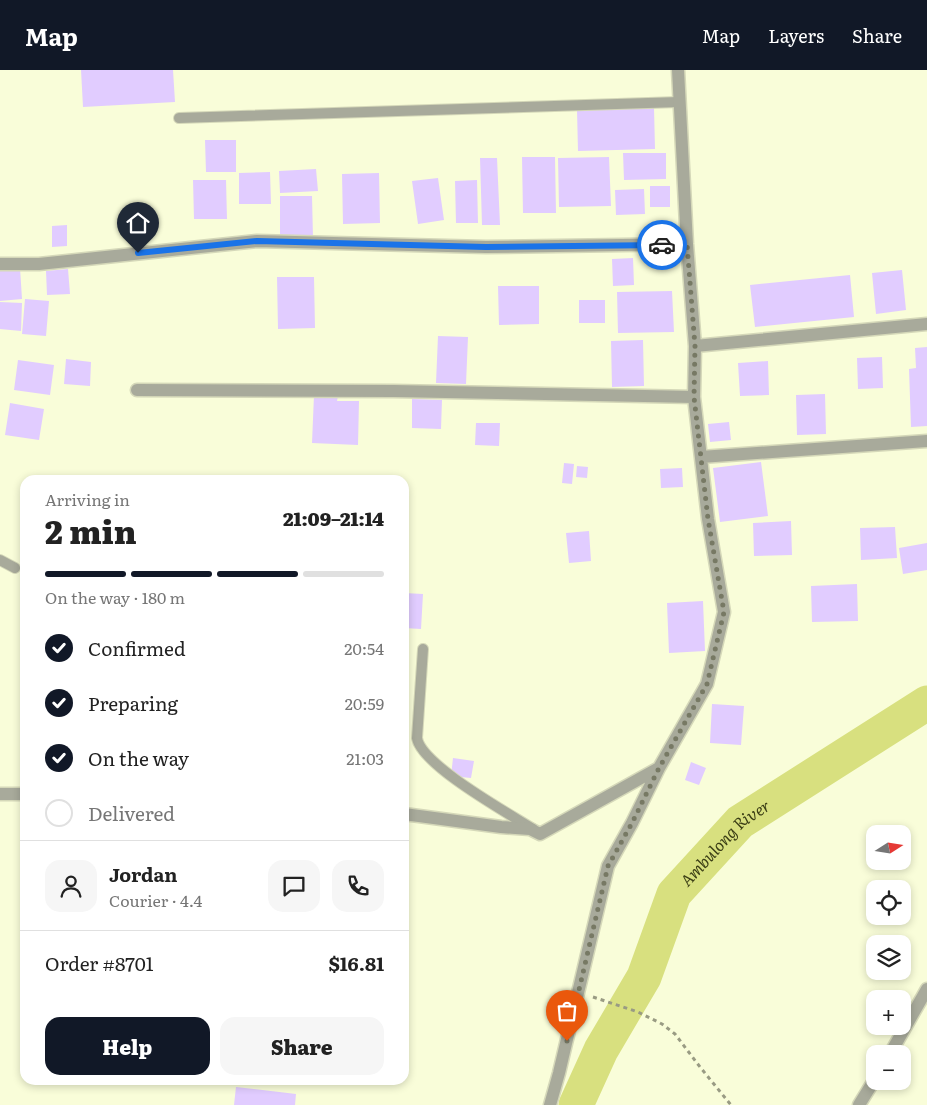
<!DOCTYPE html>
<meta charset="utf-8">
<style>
:root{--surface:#fff;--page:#f6f6f6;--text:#222;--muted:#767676;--line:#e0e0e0;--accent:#111827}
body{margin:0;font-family:Literata,serif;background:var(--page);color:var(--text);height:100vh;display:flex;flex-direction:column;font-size:19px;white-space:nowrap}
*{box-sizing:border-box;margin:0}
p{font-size:16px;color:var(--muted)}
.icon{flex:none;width:28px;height:28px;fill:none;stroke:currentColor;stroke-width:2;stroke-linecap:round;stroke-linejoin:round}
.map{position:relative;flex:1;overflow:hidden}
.details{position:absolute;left:20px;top:405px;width:389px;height:610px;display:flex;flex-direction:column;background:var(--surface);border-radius:15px;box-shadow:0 2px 8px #0003}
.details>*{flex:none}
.needle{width:32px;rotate:78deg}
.fabs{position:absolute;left:866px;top:755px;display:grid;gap:10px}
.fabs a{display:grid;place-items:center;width:45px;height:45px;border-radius:10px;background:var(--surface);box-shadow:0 2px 8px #0003;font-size:25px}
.pin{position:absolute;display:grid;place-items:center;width:42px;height:42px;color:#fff;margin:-51px -21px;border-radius:50% 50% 50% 0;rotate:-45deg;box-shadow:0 0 5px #0007}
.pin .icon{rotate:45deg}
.courier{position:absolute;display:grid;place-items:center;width:50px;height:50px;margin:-25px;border:4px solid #1a73e8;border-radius:50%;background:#fff;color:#222;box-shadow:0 1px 6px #0007}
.headline em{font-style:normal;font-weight:800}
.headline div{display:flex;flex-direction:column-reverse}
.headline{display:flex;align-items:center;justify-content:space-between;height:85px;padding:0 25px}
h1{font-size:32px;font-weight:800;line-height:38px}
.bar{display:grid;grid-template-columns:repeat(4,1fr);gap:8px 5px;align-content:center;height:60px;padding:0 25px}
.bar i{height:6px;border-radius:4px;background:var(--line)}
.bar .selected{background:var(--accent)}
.bar p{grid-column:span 4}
.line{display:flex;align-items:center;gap:12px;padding:0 25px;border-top:1px solid var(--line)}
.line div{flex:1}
.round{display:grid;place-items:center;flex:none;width:52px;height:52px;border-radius:15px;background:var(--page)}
ol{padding:0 25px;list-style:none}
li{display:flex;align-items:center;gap:15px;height:55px}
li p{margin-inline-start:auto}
li .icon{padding:5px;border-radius:50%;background:var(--accent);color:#fff;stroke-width:4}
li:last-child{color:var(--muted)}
li i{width:28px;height:28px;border:2px solid var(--line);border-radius:50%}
.button{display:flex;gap:10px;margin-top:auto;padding:10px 25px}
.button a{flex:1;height:58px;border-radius:15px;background:var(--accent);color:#fff;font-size:20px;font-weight:800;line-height:58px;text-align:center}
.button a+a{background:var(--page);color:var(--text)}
header{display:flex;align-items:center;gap:30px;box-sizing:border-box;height:70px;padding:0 25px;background:var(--accent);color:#fff}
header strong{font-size:24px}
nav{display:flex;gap:28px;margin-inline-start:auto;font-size:18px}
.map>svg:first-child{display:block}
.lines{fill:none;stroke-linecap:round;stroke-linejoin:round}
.river{stroke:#d8e07f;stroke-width:35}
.building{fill:#e1ccff}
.lane-casing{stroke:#d5d8b9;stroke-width:12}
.street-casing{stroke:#d5d8b9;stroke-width:15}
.path{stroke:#999b83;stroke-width:3;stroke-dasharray:4 4;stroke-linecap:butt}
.lane{stroke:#a8aa9b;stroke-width:10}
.street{stroke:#a8aa9b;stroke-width:12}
.done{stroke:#777964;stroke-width:5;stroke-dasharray:0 9}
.route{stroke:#1a73e8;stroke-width:6}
.labels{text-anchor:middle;stroke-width:5;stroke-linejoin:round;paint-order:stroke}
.water-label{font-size:16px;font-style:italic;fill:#3c3f16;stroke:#fff}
</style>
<header>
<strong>Map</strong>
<nav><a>Map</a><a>Layers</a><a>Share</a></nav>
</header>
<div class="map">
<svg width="927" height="1035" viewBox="0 0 927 1035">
<rect width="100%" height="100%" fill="#f9fdd9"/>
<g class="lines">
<path class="river" id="s1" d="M576,1035L601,980L644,907L674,824L740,752L927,633"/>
</g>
<path class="building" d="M81,0H173L175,32L83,37Z
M654,38L655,79L578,81L577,40Z
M205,70H236V102H206Z
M623,83H666V109L624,110Z
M522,87H555L556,143H523Z
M609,87L611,136L559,137L558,88Z
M480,88H497L500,155H482Z
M316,99L318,121L280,123L279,101Z
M270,102L271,134H239V103Z
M379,103L380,153L343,154L342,104Z
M438,108L444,150L418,154L412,111Z
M193,110H226L227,149H194Z
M477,110L478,153H456L455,111Z
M650,116H670V137H650Z
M644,119L645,144L616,145L615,120Z
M280,126H312L313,168H280Z
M67,155V176L52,177V156Z
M633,188L634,215L613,216L612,189Z
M20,198L22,229L0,231V199Z
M68,199L70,224L47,225L46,201Z
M902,200L906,240L876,244L872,203Z
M850,205L854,247L755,257L750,215Z
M277,207H314L315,258L278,259Z
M498,216H539V254L499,255Z
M672,221L674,262L618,263L617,222Z
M25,229L49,231L46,266L22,264Z
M579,230H605V253H579Z
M0,232L22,233L21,261L0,259Z
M438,266L468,267L466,314L436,313Z
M643,270L644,316L612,317L611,271Z
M927,277V356L911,357L909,299L916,298L915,278Z
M882,287L883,318L858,319L857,288Z
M66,289L91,292L90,316L64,314Z
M18,290L54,295L50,325L14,320Z
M768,291L769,325L740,326L738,293Z
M825,324L826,364L797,365L796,325Z
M314,325L338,326L337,331H359L358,375L312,373Z
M412,329L442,330L441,359L412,358Z
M10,333L44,339L39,370L5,365Z
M729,352L731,370L710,372L708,354Z
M476,353H500L499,376L475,375Z
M761,392L768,446L720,452L713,398Z
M564,393L574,394L572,414L562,413Z
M577,396L588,397L587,408L576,407Z
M682,398L683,417L661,418L660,399Z
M791,451L792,485L754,486L753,453Z
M895,457L897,488L861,490L860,458Z
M589,461L591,491L569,493L566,463Z
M927,473V500L903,504L899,478Z
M857,514L858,551L812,552L811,516Z
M404,523L423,524L421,559L404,558Z
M703,531L705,581L669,583L667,533Z
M712,634L744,636L741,675L710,673Z
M453,688L474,691L471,708L451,706Z
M691,692L706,698L699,715L685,710Z
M236,1017L296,1024L295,1035H234Z"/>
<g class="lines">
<defs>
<path id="lane" d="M179,48L679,32
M0,490L15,498
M423,579L417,668C421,695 508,743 533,759"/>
<path id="street" d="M0,194H39L257,171L486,177L687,174
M695,276L927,254
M137,320L394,321L694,327
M701,387L927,371
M0,724H25
M404,744L501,757L530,759L540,764L659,698
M890,984L927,919
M550,1035L559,1003L608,796L632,753L659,698L707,614L724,542L708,449L694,327L695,276L687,174L678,0
M859,1035L875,1009"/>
</defs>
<use href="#lane" class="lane-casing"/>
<use href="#street" class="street-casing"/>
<path class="path" d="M593,927L638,942L662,954L675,964L700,997L731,1035"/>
<use href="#lane" class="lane"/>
<use href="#street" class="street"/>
</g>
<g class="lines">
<path class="done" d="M567,971L608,796L632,753L659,698L707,614L724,542L708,449L694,327L695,276L687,174L662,175"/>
<path class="route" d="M138,183L257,171L486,177L662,175"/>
</g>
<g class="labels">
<g class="water-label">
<text dy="6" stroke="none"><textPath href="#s1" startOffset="306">Ambulong River</textPath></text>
</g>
</g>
</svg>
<div class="fabs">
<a><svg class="needle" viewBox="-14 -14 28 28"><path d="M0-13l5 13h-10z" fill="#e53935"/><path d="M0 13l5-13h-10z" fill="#767676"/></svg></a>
<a><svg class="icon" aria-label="locate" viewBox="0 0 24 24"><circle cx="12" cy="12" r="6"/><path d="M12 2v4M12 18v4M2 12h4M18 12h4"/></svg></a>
<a><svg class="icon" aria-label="layers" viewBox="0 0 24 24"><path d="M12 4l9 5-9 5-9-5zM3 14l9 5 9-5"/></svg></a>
<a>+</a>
<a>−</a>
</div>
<div class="pin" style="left:567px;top:971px;background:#ea580c"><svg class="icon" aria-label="bag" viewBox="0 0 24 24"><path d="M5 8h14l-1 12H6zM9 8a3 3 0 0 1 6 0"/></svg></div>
<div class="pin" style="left:138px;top:183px;background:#1f2937"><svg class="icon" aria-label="home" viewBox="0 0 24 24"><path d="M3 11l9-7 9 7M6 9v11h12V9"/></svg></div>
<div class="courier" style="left:662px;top:175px"><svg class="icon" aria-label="car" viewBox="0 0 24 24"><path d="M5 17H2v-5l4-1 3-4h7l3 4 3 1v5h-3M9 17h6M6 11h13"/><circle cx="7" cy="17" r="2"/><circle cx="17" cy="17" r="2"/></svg></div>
<section class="details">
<div class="headline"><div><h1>2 min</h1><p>Arriving in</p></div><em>21:09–21:14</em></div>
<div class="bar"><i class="selected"></i><i class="selected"></i><i class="selected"></i><i></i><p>On the way · 180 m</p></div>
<ol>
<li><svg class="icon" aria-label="check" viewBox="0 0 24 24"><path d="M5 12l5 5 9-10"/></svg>Confirmed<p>20:54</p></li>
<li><svg class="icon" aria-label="check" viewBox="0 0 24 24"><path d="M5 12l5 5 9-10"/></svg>Preparing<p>20:59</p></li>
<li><svg class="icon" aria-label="check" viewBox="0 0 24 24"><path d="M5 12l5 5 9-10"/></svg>On the way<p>21:03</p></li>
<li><i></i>Delivered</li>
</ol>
<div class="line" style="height:90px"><a class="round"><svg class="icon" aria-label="person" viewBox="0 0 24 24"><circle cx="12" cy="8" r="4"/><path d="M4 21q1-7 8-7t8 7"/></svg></a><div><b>Jordan</b><p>Courier · 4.4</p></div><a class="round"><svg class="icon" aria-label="chat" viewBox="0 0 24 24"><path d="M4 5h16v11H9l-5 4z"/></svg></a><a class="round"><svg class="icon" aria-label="phone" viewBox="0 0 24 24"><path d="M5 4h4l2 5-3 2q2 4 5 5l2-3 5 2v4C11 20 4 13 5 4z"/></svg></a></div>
<div class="line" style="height:65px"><div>Order #8701</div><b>$16.81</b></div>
<div class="button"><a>Help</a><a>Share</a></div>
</section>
</div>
